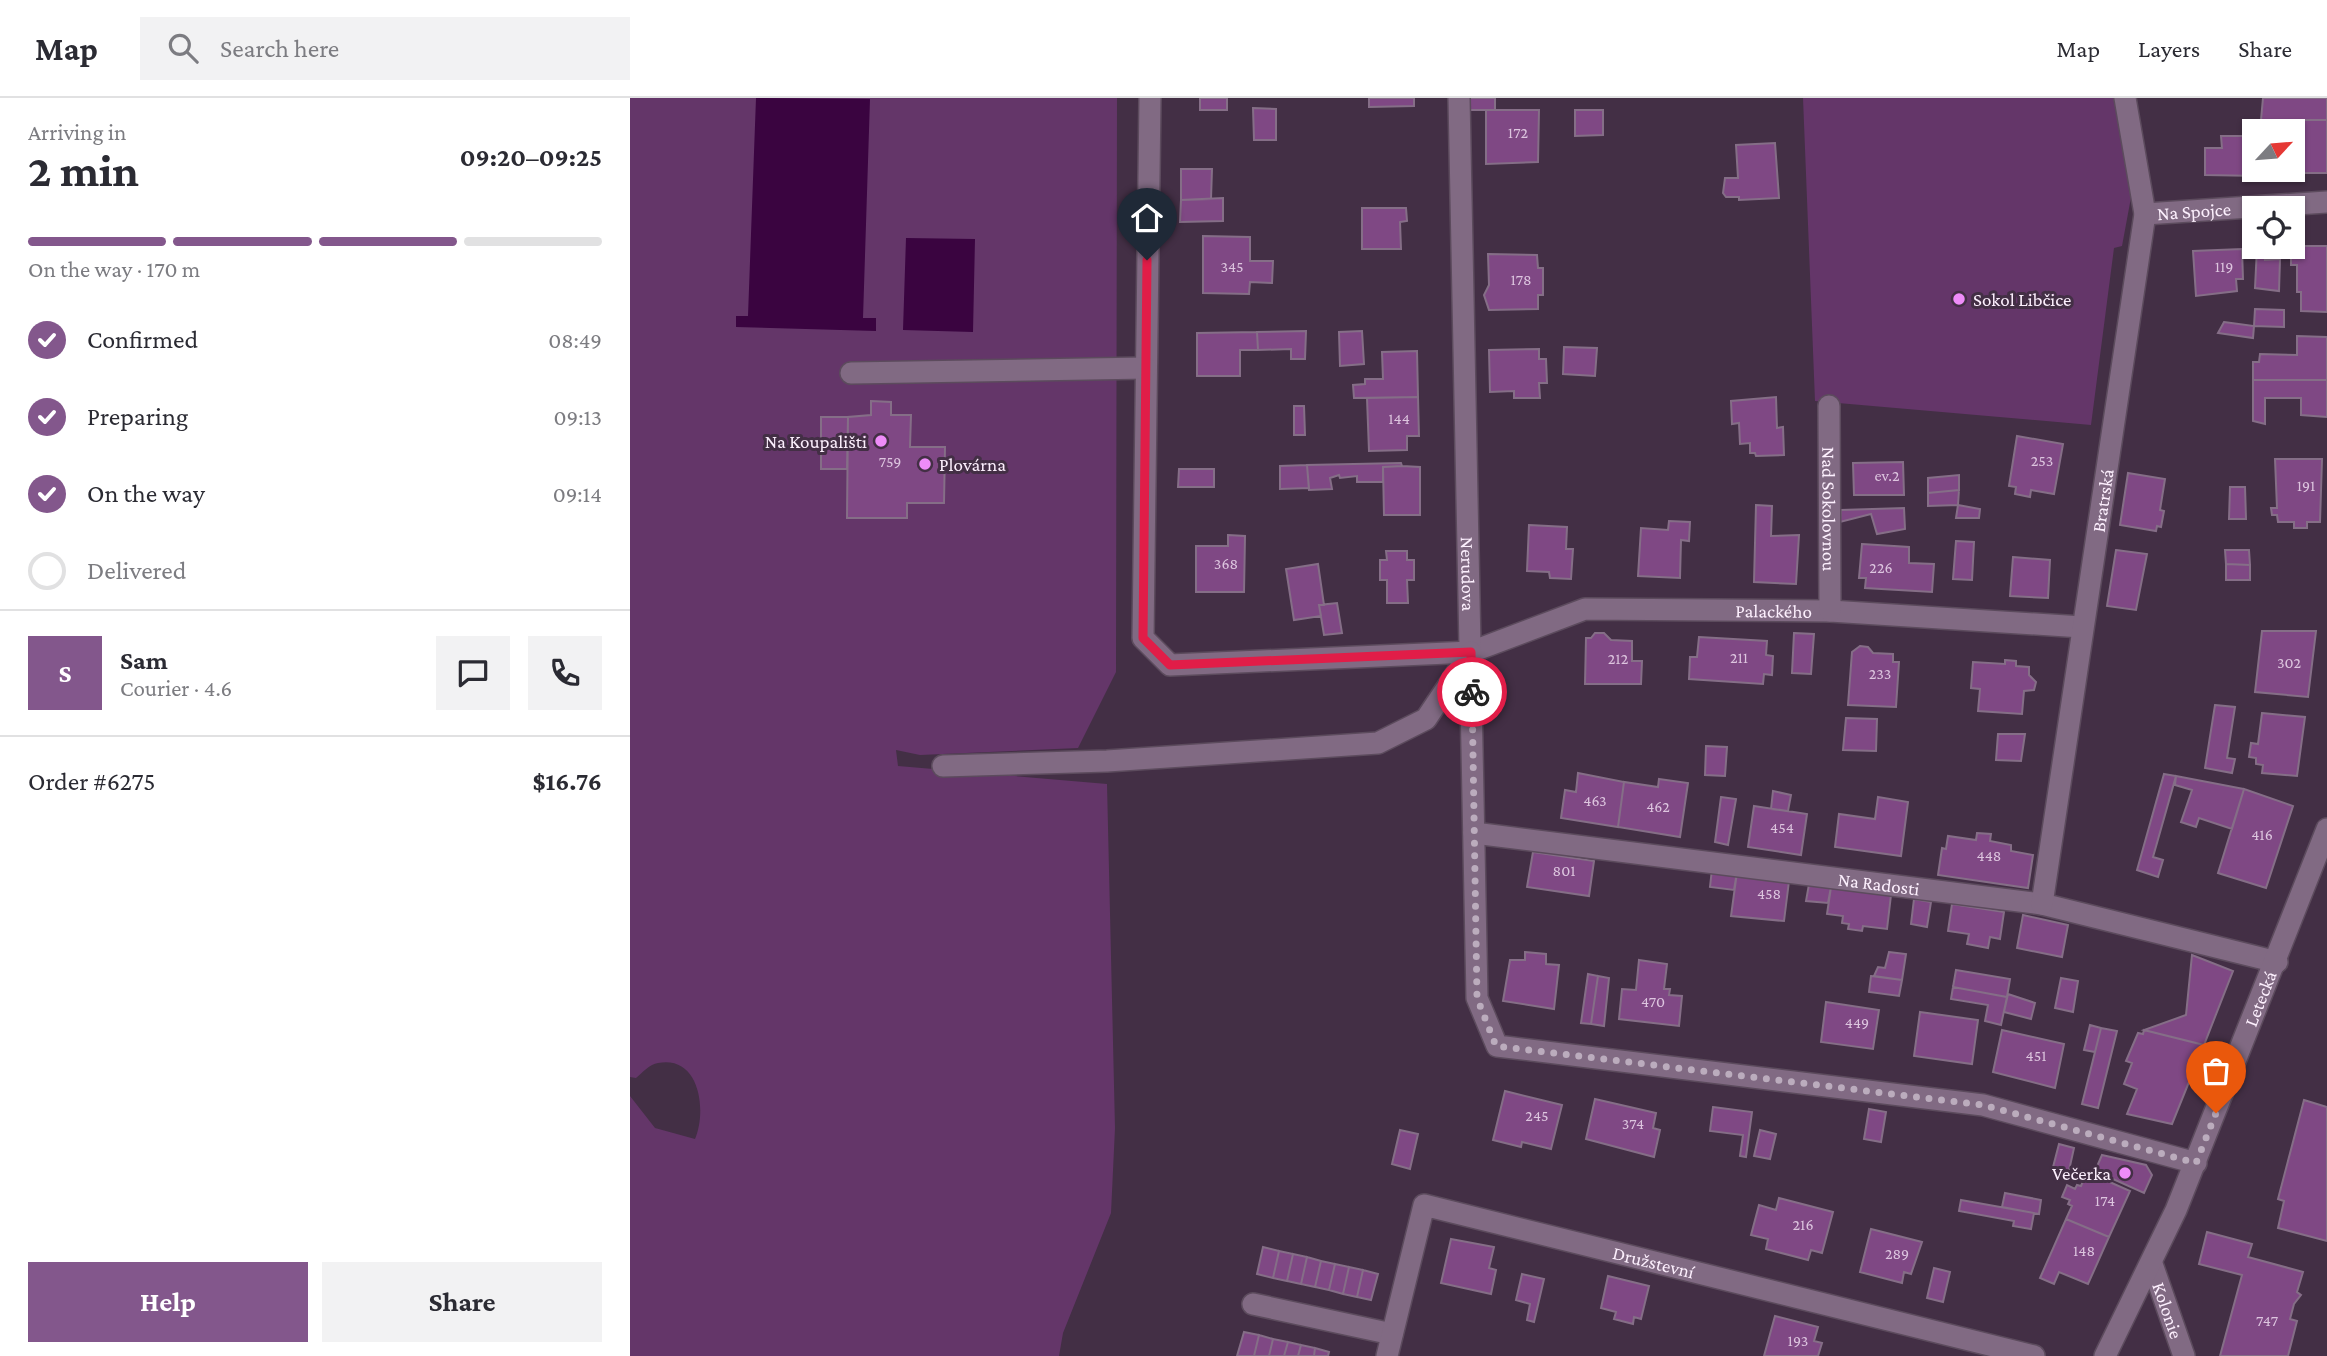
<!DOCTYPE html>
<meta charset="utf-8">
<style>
:root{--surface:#fff;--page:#f2f2f3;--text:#2b2b33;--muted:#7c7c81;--line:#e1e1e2;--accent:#83578c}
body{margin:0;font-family:"Crimson Pro",serif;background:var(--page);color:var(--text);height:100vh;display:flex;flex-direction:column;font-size:26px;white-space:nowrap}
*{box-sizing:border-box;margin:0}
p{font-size:23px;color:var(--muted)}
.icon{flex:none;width:38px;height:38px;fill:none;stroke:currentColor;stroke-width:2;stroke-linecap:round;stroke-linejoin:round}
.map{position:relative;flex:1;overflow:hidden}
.details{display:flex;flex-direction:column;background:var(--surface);width:630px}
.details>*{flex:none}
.needle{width:46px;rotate:64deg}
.controls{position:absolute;left:1612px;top:21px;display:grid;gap:14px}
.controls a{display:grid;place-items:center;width:63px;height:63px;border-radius:0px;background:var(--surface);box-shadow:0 2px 5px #0004;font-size:35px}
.pin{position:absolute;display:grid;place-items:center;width:60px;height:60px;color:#fff;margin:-72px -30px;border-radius:50% 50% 50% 0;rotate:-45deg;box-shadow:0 0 7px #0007}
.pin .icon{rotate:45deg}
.courier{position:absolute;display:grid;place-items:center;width:70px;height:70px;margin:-35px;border:5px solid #e11d48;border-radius:50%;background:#fff;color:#222;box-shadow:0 2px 9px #0007}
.overview em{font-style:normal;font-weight:700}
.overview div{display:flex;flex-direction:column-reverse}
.overview{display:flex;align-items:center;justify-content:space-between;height:119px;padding:0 28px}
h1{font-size:46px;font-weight:700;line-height:52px}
.bar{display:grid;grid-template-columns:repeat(4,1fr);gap:10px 7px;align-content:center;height:84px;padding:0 28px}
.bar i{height:9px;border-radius:5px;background:var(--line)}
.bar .current{background:var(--accent)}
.bar p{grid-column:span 4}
.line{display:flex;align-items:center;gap:18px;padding:0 28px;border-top:2px solid var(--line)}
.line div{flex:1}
.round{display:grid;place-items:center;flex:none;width:74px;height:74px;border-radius:0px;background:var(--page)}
ol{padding:0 28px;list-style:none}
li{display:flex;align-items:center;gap:21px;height:77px}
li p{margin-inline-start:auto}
li .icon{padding:7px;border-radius:50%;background:var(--accent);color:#fff;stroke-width:4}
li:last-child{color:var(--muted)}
li i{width:38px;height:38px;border:4px solid var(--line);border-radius:50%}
.action{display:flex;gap:14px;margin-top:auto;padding:14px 28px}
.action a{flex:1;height:80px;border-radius:0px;background:var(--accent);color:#fff;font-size:28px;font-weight:700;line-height:80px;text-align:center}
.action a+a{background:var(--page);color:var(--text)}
header{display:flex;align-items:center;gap:42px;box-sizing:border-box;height:98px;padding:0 35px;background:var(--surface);border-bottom:2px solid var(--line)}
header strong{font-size:33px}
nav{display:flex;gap:38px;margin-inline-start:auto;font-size:24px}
.search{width:490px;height:63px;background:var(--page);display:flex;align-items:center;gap:18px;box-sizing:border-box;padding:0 24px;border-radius:0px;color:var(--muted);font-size:26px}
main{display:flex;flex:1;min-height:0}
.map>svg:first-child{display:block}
.green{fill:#643669}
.water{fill:#3a0440}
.building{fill:#7f4884;stroke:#856e87;stroke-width:2}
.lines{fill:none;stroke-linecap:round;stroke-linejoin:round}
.minor-casing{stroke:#5c4b5d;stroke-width:24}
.minor{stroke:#816a83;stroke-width:21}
.done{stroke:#bbacbd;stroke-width:7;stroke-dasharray:0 12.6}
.route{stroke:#e11d48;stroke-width:9}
.poi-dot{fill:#ee8cf8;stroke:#432f45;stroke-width:2.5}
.labels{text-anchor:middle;stroke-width:6;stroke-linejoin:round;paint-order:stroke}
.number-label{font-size:16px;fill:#ddc5df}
.street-label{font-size:19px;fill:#fceffd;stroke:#432f45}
.poi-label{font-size:19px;fill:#fceffd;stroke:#432f45;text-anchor:start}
</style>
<header>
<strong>Map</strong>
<div class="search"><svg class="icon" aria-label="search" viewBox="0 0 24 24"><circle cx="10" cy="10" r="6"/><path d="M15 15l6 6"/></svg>Search here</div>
<nav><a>Map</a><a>Layers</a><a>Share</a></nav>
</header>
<main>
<section class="details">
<div class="overview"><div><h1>2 min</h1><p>Arriving in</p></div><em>09:20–09:25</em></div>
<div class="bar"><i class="current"></i><i class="current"></i><i class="current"></i><i></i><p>On the way · 170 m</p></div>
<ol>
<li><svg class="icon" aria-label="check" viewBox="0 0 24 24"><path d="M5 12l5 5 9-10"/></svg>Confirmed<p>08:49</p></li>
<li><svg class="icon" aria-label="check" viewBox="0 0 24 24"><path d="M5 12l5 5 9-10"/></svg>Preparing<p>09:13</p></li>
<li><svg class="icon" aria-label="check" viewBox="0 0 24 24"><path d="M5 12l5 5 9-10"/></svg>On the way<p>09:14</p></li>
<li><i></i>Delivered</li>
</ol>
<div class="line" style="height:126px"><b class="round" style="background:var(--accent);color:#fff">S</b><div><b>Sam</b><p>Courier · 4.6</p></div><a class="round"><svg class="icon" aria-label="chat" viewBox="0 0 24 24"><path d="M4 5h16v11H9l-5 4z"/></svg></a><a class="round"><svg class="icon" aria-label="phone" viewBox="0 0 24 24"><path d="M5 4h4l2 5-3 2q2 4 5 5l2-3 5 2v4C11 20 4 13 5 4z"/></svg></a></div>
<div class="line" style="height:91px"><div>Order #6275</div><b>$16.76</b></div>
<div class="action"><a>Help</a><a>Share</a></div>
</section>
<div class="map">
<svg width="1697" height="1258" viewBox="0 0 1697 1258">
<rect width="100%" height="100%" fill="#432f45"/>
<path class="green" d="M0,0H487L486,574L448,650L290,657L266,652L268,668L477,686L485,1030L481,1115L433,1235L429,1258H0V998L25,1030L65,1041C77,1013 70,957 28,965C20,966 12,975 6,980L0,979Z
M1173,0H1484L1502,94L1492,148L1484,150L1461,327L1185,303Z"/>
<path class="water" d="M126,0L240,1L233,220H246V233L106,229V218H118Z
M276,140L345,141L343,234L273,232Z"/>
<path class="building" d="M570,0H597V12H570Z
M739,0H784V8L739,9Z
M837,0H865V12H837Z
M1633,0H1697V22H1631Z
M623,10L646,11V42H624Z
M856,12H909L908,64L856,66Z
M945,12H973V37L945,38Z
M1631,22H1697V75H1662V33H1631Z
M1591,38H1624V72H1630V78L1575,77V50H1592Z
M1145,45L1149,100L1109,102V99H1096L1093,95L1095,80H1108L1106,47Z
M551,71H582L581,101L551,102Z
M593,100V123L550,124L551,102Z
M732,110H776L777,123L770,124L771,151H732Z
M573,138L620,139V163H643L642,185L620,184L619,196L573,195Z
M1670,148H1697V214L1671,213V194H1667V167H1661V160H1670Z
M1627,150L1635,151V162L1650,161L1649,193L1625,190Z
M1612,151L1613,181H1606L1607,193L1566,198L1563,153Z
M858,156L907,157L908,170H913V197H908V211L859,212L854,197L859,187Z
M1625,211L1654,212V229L1624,228Z
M1594,224L1624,228L1623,240L1588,235Z
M676,233L675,261H661V251L628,252L627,234Z
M732,233L734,266L710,268L709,234Z
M627,234L628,252H610V278H567V235Z
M1667,238L1697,239V282H1623V264H1629L1630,256L1667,257Z
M934,249L967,250L965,278L933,276Z
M909,251V261H916L917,285H909L910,300H884V293L860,294L859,252Z
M787,253L788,299L724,300L723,287L735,286V281H753L752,254Z
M1623,282H1697V319L1671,317V300H1635V326L1623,323Z
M788,299L789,338H777V352L739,353L737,300Z
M1146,299L1147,330L1153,329L1154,357L1126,358L1125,355H1120V345L1110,346L1109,325L1102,326L1101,303Z
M241,303L261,304V317H281L280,349H315L314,405H277V420H217L218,319L241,317Z
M664,308H674L675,337H664Z
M191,319H218L217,371H191Z
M1387,338L1433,346L1424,396L1401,392L1400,399L1385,396L1386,389L1379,388Z
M1645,361H1692L1690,424H1677V430H1664V424H1648L1647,417H1642L1641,410H1647Z
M1273,364L1274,397H1224L1223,365Z
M771,365L772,368L753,369V384H727V378L710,380L709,377L700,380L702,391L679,392L677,367Z
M677,367L679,390L650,391V368Z
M772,368L790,369V417H754L753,369Z
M549,371H584V389H548Z
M1498,375L1535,381L1530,412L1534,413L1531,429L1527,428L1526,433L1490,427Z
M1329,377V392L1298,395V380Z
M1600,389H1615L1616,421H1599Z
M1329,392L1328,407L1298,408V395Z
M1126,407L1142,408L1141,438L1169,437L1166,486L1124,484Z
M1328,407L1350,411L1349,420H1326Z
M1274,410L1275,431L1247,436L1241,416L1210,424L1211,412Z
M1039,423L1060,424L1059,443L1051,442L1050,480L1008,478L1011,430L1038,432Z
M899,427L937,429L936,451H943L941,481L920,480L919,474L897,473Z
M598,437L615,438L614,494H566V448H598Z
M1326,443L1344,444L1342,482L1323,481Z
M1232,446L1279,449V465L1304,466L1302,494L1235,490L1236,480H1229Z
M1486,452L1517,456L1506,512L1477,508Z
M1595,452H1619L1620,467L1596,466Z
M756,453H777V462H784V482H777L778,505H757V482H750V462H757Z
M1383,459L1420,462L1418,500L1380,498Z
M688,466L694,507H689L691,518L664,522L656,471Z
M1596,466L1620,467V482H1596Z
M707,505L712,535L694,537L689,507Z
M1632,533H1686L1678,599L1625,594Z
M965,535H974L981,542L1002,543V563H1012L1011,586H955L956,540H961Z
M1164,535L1184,536L1181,576L1162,575Z
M1069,539L1137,543L1136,557L1143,558L1142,577L1134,576L1133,586L1059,581L1060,559H1067Z
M1230,548L1238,549L1243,555L1263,556V564H1269L1266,609L1218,607L1222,554Z
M1375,562L1386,563V568L1399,569V577L1406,584L1404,592L1394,593L1392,616L1348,613L1350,591L1341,590L1343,564L1375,566Z
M1585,607L1605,609L1597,660L1605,661L1602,675L1575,670Z
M1632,615L1675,619L1667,678L1632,675L1633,667L1626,666V660L1619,659L1621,645L1628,646Z
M1216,620L1247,621L1246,653L1213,652Z
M1368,636H1395L1391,663L1366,662Z
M1076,648L1097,649L1095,678L1075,677Z
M948,675L994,684L988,729L931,720L935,692L946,694Z
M1534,676L1546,678L1523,759L1533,762L1528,779L1507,772Z
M1546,678L1614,691L1602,731L1569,720L1566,729L1551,724L1562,692L1545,687Z
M1029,681L1058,685L1050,739L988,729L994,684L1028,689Z
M1614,691L1663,708L1636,790L1588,775Z
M1143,693L1161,697L1158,713L1141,711Z
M1091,699L1106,701L1098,747L1085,744Z
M1248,699L1278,704L1271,758L1205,749L1209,716L1245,721Z
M1124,708L1177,716L1171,757L1118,749Z
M1347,735L1361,736L1360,743L1381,747V753L1403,757L1398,790L1308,777L1312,750L1316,751L1318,738L1346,742Z
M903,754L964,763L959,798L897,789Z
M1082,771L1107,774L1104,792L1080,789Z
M1107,774L1159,783L1154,823L1101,818Z
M1179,786L1201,789L1198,805L1176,803Z
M1201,789L1261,797L1257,831L1233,828L1232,833L1218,831L1219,826L1212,825L1213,818L1197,816Z
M1284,801L1301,804L1297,829L1281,826Z
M1322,806L1374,814L1370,841L1360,839L1358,850L1337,846L1339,836L1318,833Z
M1393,817L1438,827L1432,859L1387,850Z
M895,854L916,856V866L929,867L924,911L873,903L880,862H895Z
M1259,854L1276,856L1272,882L1244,878L1248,869L1255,870Z
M1562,857L1603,873L1574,947L1514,932L1556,917Z
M1009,862L1037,866L1034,891H1040L1039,897L1052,898L1049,928L989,921L992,891L1006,892Z
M1326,872L1380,881L1377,899L1323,889Z
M958,876L968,878L961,926L951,925Z
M968,878L979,880L974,928L961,926Z
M1241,878L1272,882L1269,898L1239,894Z
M1431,880L1448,883L1443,914L1425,910Z
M1323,889L1377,899L1371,927L1355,923L1358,907L1321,901Z
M1378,896L1405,905L1401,921L1374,914Z
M1196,904L1249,912L1243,951L1191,944Z
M1290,914L1348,922L1342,966L1284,958Z
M1460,927L1471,930L1465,954L1454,952Z
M1471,930L1487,933L1468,1010L1452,1006Z
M1372,932L1434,946L1425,990L1363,974Z
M1514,932L1574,947L1542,1026L1497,1016L1507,991L1494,986L1502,965L1496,963L1508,935L1513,936Z
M875,993L932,1007L921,1051L892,1044L891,1049L863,1042Z
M965,1001L1026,1015L1023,1030L1030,1032L1024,1059L956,1041Z
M1674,1002L1697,1009V1143L1648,1130L1654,1103L1648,1101Z
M1083,1009L1122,1014L1116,1059L1110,1058L1113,1037L1080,1033Z
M1239,1011L1256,1014L1251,1044L1234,1041Z
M770,1032L788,1036L780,1071L762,1066Z
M1130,1032L1146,1036L1140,1061L1124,1058Z
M1429,1046L1444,1050L1438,1077L1422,1073Z
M1472,1057L1516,1067L1522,1077L1514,1095L1465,1073Z
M1457,1074L1500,1093L1479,1139L1436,1121L1442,1108L1438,1106L1440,1102L1432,1099L1437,1087L1445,1091L1447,1087L1451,1088Z
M1375,1095L1411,1102L1409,1116L1372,1109Z
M1149,1100L1203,1114L1192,1155L1181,1152L1178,1162L1136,1151L1138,1141L1121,1137L1129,1107L1146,1112Z
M1331,1102L1404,1115L1401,1131L1383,1128L1384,1123L1329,1113Z
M1436,1121L1479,1139L1458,1186L1429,1174L1424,1186L1410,1180Z
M1241,1131L1292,1144L1281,1176L1274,1174L1272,1185L1230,1174Z
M1577,1134L1622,1146L1618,1159L1673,1174L1667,1194L1671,1197L1664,1206L1660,1221L1667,1223L1658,1258H1590L1612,1177L1569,1166Z
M821,1141L864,1149L859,1170L866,1172L861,1196L811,1185Z
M633,1149L649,1153L643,1180L627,1176Z
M649,1153L663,1156L657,1183L643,1180Z
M663,1156L677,1159L671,1186L657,1183Z
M677,1159L691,1163L685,1189L671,1186Z
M691,1163L705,1166L699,1192L685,1189Z
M705,1166L719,1169L713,1196L699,1192Z
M719,1169L733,1172L727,1199L713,1196Z
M1304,1170L1320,1174L1313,1204L1297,1200Z
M733,1172L748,1176L741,1202L727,1199Z
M892,1176L914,1181L904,1224L897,1222L900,1206L886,1202Z
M978,1178L1019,1188L1011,1221L1004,1219L1003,1226L984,1221L986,1214L971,1210Z
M1145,1218L1188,1229L1184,1243L1192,1245L1188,1258H1134Z
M614,1234L629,1237L624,1258H607Z
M629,1237L643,1241L639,1258H624Z
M643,1241L658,1244L654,1258H639Z
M658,1244L671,1247L668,1258H654Z
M671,1247L685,1250L684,1258H668Z
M685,1250L699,1254L698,1258H684Z"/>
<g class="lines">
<defs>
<g id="minor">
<path id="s1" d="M520,0L513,540L540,567L841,554L955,511L1200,513L1452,529"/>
<path id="s2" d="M829,0L847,900L867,948L1353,1007L1566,1065"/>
<path id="s3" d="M1515,116L1697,104"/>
<path d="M221,275L516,270"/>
<path id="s4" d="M1199,308L1200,513"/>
<path d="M313,668L477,663L748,645L796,621L841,554"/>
<path id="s5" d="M844,735L1412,806L1647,864"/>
<path id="s6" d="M1412,806L1515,116L1495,0"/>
<path id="s7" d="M1522,1166L1554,1258"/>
<path d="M623,1206L762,1236"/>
<path id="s8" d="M757,1258L794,1107L1404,1258"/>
<path id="s9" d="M1475,1258L1546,1112L1697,731"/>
</g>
</defs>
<use href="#minor" class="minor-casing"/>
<use href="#minor" class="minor"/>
</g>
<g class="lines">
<path class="done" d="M842,594L847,900L866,948L1353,1007L1566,1065L1586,1015"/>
<path class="route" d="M517,162L513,540L540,567L841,554L842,594"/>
</g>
<g class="poi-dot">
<circle cx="1329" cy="201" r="7"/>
<circle cx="251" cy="343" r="7"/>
<circle cx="295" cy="366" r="7"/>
<circle cx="1495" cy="1075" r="7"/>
</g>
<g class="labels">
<g class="number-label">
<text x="888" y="40">172</text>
<text x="602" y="174">345</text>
<text x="1594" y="174">119</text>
<text x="891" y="187">178</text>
<text x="769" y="326">144</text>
<text x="1412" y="368">253</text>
<text x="260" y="369">759</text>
<text x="1257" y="383">ev.2</text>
<text x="1676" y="393">191</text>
<text x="596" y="471">368</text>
<text x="1251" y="475">226</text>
<text x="1109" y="565">211</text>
<text x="988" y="566">212</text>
<text x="1659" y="570">302</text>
<text x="1250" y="581">233</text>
<text x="965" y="708">463</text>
<text x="1028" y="714">462</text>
<text x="1152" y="735">454</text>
<text x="1632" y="742">416</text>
<text x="1359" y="763">448</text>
<text x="934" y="778">801</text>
<text x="1139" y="801">458</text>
<text x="1023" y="909">470</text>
<text x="1227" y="930">449</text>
<text x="1406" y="963">451</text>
<text x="907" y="1023">245</text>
<text x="1003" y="1031">374</text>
<text x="1475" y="1108">174</text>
<text x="1173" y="1132">216</text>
<text x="1454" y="1158">148</text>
<text x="1267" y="1161">289</text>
<text x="1637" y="1228">747</text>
<text x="1168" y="1248">193</text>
</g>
<g class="street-label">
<text dy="7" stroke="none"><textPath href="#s3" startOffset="49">Na Spojce</textPath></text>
<text dy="7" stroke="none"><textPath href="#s6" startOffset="408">Bratrská</textPath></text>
<text dy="7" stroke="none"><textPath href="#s4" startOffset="103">Nad Sokolovnou</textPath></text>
<text dy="7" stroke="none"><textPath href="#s2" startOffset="476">Nerudova</textPath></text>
<text dy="7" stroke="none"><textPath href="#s1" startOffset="1190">Palackého</textPath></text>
<text dy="7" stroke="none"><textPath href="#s5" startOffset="408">Na Radosti</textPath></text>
<text dy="7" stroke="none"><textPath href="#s9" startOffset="390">Letecká</textPath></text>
<text dy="7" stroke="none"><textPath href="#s8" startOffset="392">Družstevní</textPath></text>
<text dy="7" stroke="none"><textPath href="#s7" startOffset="49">Kolonie</textPath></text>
</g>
<g class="poi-label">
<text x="1343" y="208">Sokol Libčice</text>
<text x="237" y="350" text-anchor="end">Na Koupališti</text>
<text x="309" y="373">Plovárna</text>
<text x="1481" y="1082" text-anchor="end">Večerka</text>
</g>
</g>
</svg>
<div class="controls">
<a><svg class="needle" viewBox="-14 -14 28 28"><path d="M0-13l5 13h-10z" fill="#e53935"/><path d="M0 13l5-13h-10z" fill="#7c7c81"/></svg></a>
<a><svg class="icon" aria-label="locate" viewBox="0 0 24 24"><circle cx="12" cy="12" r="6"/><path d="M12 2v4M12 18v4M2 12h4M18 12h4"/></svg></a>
</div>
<div class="pin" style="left:1586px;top:1015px;background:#ea580c"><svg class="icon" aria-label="bag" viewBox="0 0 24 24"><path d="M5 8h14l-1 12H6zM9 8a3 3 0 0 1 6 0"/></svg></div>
<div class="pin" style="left:517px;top:162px;background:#1f2937"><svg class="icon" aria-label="home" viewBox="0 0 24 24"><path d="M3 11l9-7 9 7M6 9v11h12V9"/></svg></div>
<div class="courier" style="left:842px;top:594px"><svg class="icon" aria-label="bike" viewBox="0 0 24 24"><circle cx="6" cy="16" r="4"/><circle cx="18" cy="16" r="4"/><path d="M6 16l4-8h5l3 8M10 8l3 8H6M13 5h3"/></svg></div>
</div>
</main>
